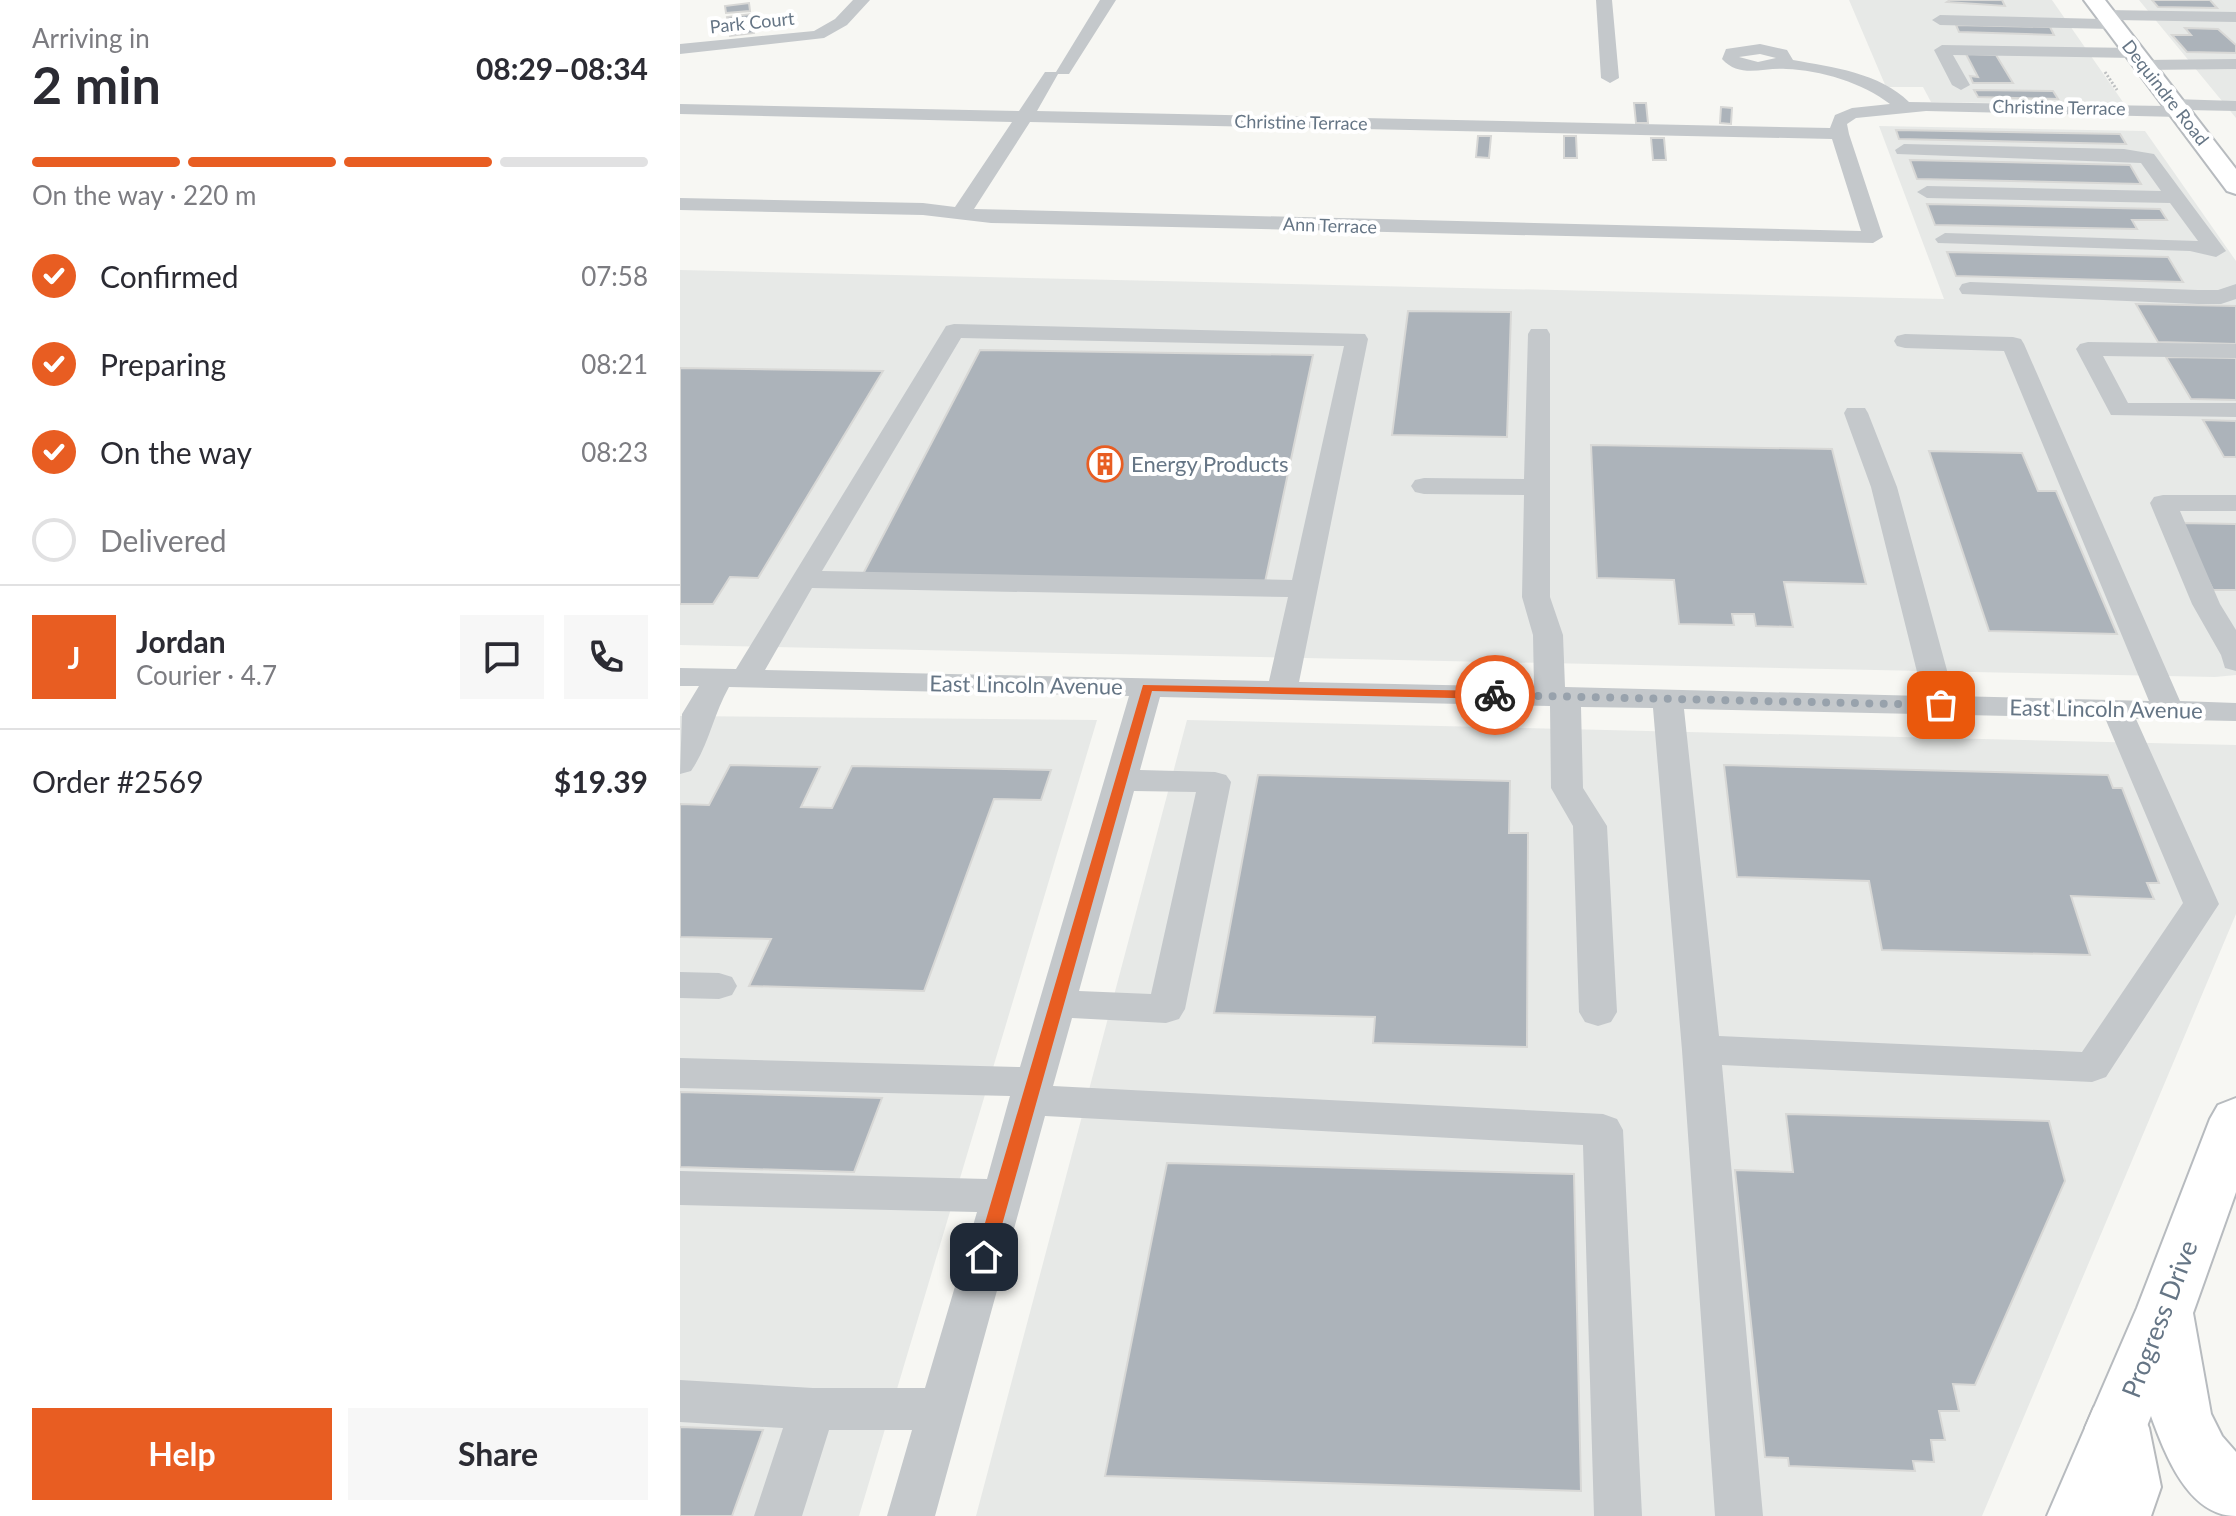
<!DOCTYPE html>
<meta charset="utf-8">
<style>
:root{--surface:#fff;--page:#f7f7f7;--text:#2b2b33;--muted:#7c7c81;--line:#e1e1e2;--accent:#e85d22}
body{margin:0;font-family:Lato,sans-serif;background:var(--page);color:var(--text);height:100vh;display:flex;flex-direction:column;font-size:30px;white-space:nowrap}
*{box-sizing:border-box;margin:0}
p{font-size:26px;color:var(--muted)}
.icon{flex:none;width:44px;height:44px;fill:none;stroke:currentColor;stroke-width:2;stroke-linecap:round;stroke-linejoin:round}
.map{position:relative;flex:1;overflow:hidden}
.drawer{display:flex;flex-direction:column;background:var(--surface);width:680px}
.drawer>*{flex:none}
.pin{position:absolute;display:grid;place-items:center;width:68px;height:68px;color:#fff;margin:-34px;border-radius:16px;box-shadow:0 4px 12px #0006}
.courier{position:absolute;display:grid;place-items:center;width:80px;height:80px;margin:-40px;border:6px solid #e85d22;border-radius:50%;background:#fff;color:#222;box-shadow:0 2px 10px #0007}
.headline em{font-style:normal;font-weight:700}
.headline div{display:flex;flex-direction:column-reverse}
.headline{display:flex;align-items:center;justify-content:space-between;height:136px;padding:0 32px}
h1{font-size:52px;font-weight:700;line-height:60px}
.bar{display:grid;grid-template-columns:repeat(4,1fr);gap:12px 8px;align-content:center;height:96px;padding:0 32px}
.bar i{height:10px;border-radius:6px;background:var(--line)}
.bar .on{background:var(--accent)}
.bar p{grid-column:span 4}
.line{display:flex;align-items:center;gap:20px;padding:0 32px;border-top:2px solid var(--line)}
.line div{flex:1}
.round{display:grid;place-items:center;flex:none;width:84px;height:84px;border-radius:0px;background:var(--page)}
ol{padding:0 32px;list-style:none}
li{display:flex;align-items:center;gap:24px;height:88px}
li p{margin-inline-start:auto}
li .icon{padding:8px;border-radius:50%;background:var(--accent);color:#fff;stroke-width:4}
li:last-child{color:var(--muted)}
li i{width:44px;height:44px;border:4px solid var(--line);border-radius:50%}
.button{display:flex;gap:16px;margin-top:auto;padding:16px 32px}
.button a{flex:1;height:92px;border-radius:0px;background:var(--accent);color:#fff;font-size:32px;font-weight:700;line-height:92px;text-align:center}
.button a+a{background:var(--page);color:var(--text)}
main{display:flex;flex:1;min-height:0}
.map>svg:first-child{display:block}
.built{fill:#e7e9e7}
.building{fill:#acb3ba;stroke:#d8d8d6;stroke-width:2}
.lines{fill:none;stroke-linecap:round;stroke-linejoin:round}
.major-casing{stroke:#b7bbbf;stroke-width:4}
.highway-casing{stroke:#b7babd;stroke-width:4}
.path{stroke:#bec0c2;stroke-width:3;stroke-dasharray:2 2;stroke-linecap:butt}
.minor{fill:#c4c8cb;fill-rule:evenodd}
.major{fill:#fff;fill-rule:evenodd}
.highway{fill:#fff;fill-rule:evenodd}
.route{fill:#e85d22}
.done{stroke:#98a2ac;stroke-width:8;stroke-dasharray:0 14.4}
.labels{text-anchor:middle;stroke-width:8;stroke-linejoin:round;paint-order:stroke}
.far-street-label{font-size:18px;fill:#657585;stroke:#fff}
.poi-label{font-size:22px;fill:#657585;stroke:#fff;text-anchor:start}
.street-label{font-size:22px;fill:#657585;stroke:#fff}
.near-street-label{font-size:26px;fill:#657585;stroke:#fff}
</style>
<main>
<section class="drawer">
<div class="headline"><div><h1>2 min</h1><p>Arriving in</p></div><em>08:29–08:34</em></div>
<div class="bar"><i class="on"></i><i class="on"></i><i class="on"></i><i></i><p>On the way · 220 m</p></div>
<ol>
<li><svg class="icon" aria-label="check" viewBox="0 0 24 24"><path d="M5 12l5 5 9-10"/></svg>Confirmed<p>07:58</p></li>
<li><svg class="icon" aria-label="check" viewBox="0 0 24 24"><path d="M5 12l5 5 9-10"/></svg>Preparing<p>08:21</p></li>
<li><svg class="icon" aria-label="check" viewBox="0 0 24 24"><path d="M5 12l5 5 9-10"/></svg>On the way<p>08:23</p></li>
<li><i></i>Delivered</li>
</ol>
<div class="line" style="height:144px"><b class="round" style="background:var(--accent);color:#fff">J</b><div><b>Jordan</b><p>Courier · 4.7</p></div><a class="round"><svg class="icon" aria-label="chat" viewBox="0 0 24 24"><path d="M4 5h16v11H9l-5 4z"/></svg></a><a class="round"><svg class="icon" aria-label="phone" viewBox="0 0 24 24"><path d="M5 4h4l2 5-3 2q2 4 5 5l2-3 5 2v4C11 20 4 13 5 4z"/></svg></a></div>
<div class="line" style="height:104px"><div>Order #2569</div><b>$19.39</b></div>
<div class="button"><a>Help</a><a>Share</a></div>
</section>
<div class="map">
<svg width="1556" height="1516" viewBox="0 0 1556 1516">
<rect width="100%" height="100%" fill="#f7f7f3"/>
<path class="built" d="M1169,0H1372L1445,105L1251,102L1243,87H1206Z
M1459,0H1556V118L1542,101Z
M1199,126L1465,131L1556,261V675L1535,677L0,645V270L1264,299Z
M0,716L417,720L179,1516H0Z
M507,720L1556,745V914L1302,1516H296Z"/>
<path class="building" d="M1270,0H1322L1325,6L1267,2Z
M1472,0H1530L1537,8L1478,7Z
M69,3L70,11L46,13L45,6Z
M71,14L72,22L48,24L47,17Z
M73,25L74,33L50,36L49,28Z
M1276,25L1370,27L1374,35L1279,32Z
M1505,28L1538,29L1556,45V53L1507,52L1492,35H1511Z
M1286,54L1316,55L1333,83H1293L1290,76L1298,77Z
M1294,90L1373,91L1378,99L1298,97Z
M954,103H966L968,123H956Z
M1041,107L1052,108L1051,124L1040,123Z
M1216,130L1440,134L1446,144L1219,139Z
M798,136H811L809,158L796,157Z
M884,136H896L897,158H884Z
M971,138H984L986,160H973Z
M1230,160L1450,165L1461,184L1237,179Z
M1247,204L1480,209L1487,220H1452L1457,229L1255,225Z
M1267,252L1488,257L1503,282L1276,276Z
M1456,304L1556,306V344L1478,342Z
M728,311L831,312L827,437L712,435Z
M300,350L633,355L585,582L183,574Z
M1486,357L1556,358V400L1511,399Z
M0,368L203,371L78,578L50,577L33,604H0Z
M1523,420L1556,421V457H1544Z
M911,445L1152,449L1186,584L1104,582L1113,627L1076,626L1074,614H1052L1054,625L999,624L994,580L917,578Z
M1249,451L1342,453L1358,491H1376L1437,634L1309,631Z
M1499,523L1556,524V590H1533Z
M50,765L140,767L121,807L152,808L172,766L371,770L361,800L314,799L244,991L69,986L91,939L0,937V804L29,805Z
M1044,765L1428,775L1433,788H1442L1479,883H1467L1474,899L1391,896L1410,955L1202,950L1189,881L1057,877Z
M578,775L830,781L829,833H848L847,1047L693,1043L695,1017L534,1013Z
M0,1092L202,1098L174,1172L0,1167Z
M1106,1114L1369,1121L1385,1181L1295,1385L1273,1384L1279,1411H1259L1265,1440H1251L1254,1462L1233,1461L1235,1471L1109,1466L1108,1458L1085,1457L1055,1170L1113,1172Z
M487,1163L894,1174L901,1491L425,1476Z
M0,1427L83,1430L52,1516H0Z"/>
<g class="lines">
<defs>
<path id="major" d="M1404,0H1425L1556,169V194L1547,191Z
M1556,1098V1192L1513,1313L1531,1414L1542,1436L1556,1452V1516C1508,1516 1485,1454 1471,1416L1431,1516H1367L1457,1308L1530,1119L1538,1105Z"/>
<path id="highway" d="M1437,1399L1460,1407L1469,1428L1481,1487L1471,1516H1405L1415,1487L1405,1428L1414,1407Z"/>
</defs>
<use href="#major" class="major-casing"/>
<use href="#highway" class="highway-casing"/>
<path class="path" d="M1425,72L1437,90"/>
<path class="minor" d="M173,0H190L167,25L144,38L0,54V44L134,31L155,19Z
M420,0H436L389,74H378L357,111L1150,128L1155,115L1172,108L1210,104C1183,83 1140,70 1106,69C1084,67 1060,79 1042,59L1046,49L1080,44L1107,50L1113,60C1152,67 1200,73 1229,102L1486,106L1487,100L1493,99L1556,101V111L1506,110L1505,116L1499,117L1246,111L1176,118L1167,124L1169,134L1203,237L1193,243L311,223L243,215L0,210V198L243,203L275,207L332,122L0,114V104L339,111L365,72H376ZM1080,54L1096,58L1078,62L1059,57ZM350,122L1152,139L1181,231L294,209Z
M916,0H932L939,78L930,83L921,78Z
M1425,10L1556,12V22L1435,20L1440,24L1432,29L1260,25L1252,20L1260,15L1422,19L1417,15Z
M1262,45L1454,48L1462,53L1454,58L1273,55L1290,85L1281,90L1272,85L1254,50Z
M1556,59V69L1463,70L1455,65L1463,60Z
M1224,144L1444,149L1474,154L1546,251L1536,257L1510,251L1258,243L1255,239L1265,233L1518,241L1490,203L1247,198L1237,192L1247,186L1481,191L1461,163L1217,154L1215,150Z
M1290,282L1518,290H1538L1556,284V299L1541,304H1518L1282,294L1279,289L1282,284Z
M274,324L685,334L688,339L619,682L854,687L853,635L842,597L844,495L744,494L735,492L731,486L735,480L744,478L844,479L848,334L851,329H867L870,334V597L883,635L885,687L1243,696L1191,487L1164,413L1167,408H1185L1188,413L1217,487L1274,696L1469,701L1324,351L1225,348L1217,346L1214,341L1217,336L1225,334L1333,337L1341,339L1344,344L1500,701L1556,703V721L1456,719L1539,904L1426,1077L1412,1082L1042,1065L1083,1516H1035L1002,1050L973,708L901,707L903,788L927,826L937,1012L931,1022L918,1026L905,1022L899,1012L893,826L871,788L870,706L480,697L460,770L535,772L546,775L551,782L505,1009L499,1019L486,1023L392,1018L373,1086L923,1114L937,1119L943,1130L962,1516H914L903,1145L365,1116L255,1516H207L232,1430H149L122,1516H74L103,1428L0,1422V1380L133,1388H245L297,1212L0,1205V1171L307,1179L330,1096L0,1088V1058L340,1067L449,696L49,687C33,715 29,745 11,771L0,774L2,714L19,686H0V668L56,669L263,331L266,326ZM281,338L664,346L612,580L142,571ZM132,588L608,597L589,681L85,670ZM1004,709L1425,718L1503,903L1402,1052L1039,1036ZM454,791L516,792L471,994L399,991Z
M1408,342L1556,344V358L1423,356L1448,403H1556V417L1431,415L1396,349L1400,344Z
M1483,495H1556V511H1500L1540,604L1556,630V671L1545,668L1541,655L1512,604L1470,503L1474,497Z
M0,972L39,973L52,977L57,986L52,995L39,999L0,998Z"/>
<use href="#major" class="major"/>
<use href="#highway" class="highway"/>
</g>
<path class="route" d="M463,685L815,691L821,695L815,699L472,691L313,1257L304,1264L295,1257Z"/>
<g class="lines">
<path class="done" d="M815,695L1261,705"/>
</g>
<defs>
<symbol id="building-ring" viewBox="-11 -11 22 22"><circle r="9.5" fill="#fff" stroke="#e85d22" stroke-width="1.5"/><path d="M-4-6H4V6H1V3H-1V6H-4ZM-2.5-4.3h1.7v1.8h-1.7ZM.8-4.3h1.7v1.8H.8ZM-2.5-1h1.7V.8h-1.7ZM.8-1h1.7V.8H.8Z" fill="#e85d22"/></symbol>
</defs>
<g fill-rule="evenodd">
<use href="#building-ring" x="405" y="444" width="40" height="40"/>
</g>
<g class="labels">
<g class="far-street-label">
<text transform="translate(72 23) rotate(-6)" y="6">Park Court</text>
<text transform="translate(1485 93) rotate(52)" y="6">Dequindre Road</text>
<text transform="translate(1379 108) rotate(1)" y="6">Christine Terrace</text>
<text transform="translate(621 123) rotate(1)" y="6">Christine Terrace</text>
<text transform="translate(650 226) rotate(2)" y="6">Ann Terrace</text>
</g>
<g class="poi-label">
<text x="451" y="472">Energy Products</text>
</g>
<g class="street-label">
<text transform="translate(346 685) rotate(1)" y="8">East Lincoln Avenue</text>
<text transform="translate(1426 709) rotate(1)" y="8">East Lincoln Avenue</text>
</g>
<g class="near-street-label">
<text transform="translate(1480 1319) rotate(-69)" y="9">Progress Drive</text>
</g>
</g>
</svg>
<div class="pin" style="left:1261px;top:705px;background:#ea580c"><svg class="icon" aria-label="bag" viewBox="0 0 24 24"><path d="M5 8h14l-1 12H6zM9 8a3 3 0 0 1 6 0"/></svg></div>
<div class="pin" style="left:304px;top:1257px;background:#1f2937"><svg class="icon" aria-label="home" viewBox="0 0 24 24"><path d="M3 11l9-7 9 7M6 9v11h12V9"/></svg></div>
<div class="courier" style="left:815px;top:695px"><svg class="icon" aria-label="bike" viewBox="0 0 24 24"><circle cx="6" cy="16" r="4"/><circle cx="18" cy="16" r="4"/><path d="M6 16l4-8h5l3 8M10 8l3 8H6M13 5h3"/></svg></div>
</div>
</main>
